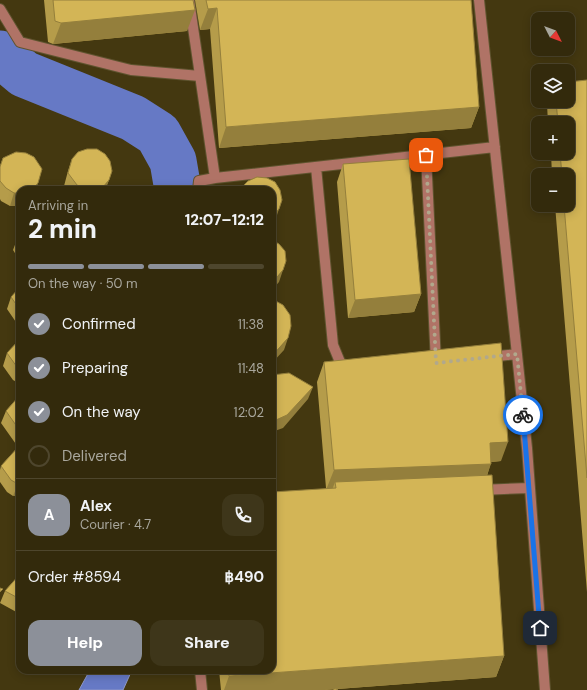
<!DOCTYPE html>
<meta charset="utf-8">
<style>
:root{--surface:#332a0c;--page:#3e361a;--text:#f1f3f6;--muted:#a9a79d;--line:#4e462d;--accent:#8c9099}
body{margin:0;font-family:"DM Sans",sans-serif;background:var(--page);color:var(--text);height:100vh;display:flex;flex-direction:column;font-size:15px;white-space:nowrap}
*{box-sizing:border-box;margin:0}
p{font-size:13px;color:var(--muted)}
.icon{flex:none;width:22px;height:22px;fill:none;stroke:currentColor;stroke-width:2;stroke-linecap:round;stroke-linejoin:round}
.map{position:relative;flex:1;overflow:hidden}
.details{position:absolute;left:16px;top:186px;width:260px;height:488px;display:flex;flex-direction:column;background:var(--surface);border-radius:12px;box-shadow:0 2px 10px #0003,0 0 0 1px var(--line)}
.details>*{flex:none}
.needle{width:26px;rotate:132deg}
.controls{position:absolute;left:531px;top:12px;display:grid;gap:8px}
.controls a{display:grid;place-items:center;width:44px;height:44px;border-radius:8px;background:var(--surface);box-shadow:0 2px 10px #0003,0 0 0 1px var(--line);font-size:20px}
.pin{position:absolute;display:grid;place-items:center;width:34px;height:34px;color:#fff;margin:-17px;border-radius:8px;box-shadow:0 2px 6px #0006}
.courier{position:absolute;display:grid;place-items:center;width:40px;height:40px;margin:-20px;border:3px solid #1a73e8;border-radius:50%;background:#fff;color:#222;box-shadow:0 1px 5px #0007}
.head em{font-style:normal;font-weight:800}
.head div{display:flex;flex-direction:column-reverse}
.head{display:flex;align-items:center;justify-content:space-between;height:68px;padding:0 12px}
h1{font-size:26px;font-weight:800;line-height:30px}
.bar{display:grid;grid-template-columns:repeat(4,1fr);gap:6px 4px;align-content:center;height:48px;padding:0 12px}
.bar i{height:5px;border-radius:3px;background:var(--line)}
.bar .current{background:var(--accent)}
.bar p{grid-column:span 4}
.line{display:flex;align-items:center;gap:10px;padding:0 12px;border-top:1px solid var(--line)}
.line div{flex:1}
.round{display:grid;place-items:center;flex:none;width:42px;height:42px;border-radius:12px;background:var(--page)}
ol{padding:0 12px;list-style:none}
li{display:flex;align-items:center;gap:12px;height:44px}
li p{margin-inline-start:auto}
li .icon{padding:4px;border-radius:50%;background:var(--accent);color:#fff;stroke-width:4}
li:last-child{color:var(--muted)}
li i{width:22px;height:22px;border:2px solid var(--line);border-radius:50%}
.action{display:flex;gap:8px;margin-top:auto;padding:8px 12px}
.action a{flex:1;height:46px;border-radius:12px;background:var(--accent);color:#fff;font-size:16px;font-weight:800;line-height:46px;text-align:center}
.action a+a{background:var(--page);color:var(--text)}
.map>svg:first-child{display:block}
.water{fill:#6679c5;stroke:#8e99c8}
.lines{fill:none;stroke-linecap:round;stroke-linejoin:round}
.river{stroke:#6679c5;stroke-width:47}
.minor-casing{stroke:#5f542f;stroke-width:12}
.minor{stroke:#b07366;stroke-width:10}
.wall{fill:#b59c4a}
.shaded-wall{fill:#947f3c}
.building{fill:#d3b556;stroke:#947f3c}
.done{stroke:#b1a88c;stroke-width:4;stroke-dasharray:0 7.2}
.route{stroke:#1a73e8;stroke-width:5}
</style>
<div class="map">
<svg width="587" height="690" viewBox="0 0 587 690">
<rect width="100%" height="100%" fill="#443810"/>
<path class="water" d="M90,670H132L123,690H79Z"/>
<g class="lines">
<path class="river" d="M0,54L24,74L133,118L158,134L173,161L178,190"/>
<defs>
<path id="minor" d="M189,0L215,178
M479,0L527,448L545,690
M0,9L20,42L131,70L200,76
M426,155L436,363
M316,167L333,345L340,362L349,369
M198,190L199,181L215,178L495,147
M489,357L517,354
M480,490L529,488
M200,670L202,690"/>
</defs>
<use href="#minor" class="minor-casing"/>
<use href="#minor" class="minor"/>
</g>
<path class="wall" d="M44,0H193L187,31L53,44L48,42Z
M195,0H471L479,107L471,128L219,148L210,29L200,30Z
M587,80V592L555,205H568V175H552L551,153H568V123H548L547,104L548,101H568Z
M3,158L20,190V206H10L1,201L0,199V166Z
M72,159L109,180L105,190H67L64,186L68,171Z
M343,164L421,294L414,312L348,318L337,182Z
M18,237L20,238V261L13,250Z
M20,287V328L7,309L11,297Z
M20,339V384L13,380L3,366L7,353Z
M324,362L501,461L491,462L487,476L504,656L496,677L324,690H221L219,670H272L326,488L317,382Z
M20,395V496H13L7,492L0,482V470L1,466L18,447L1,423L6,411Z
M20,574V614L0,603L5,591Z"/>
<path class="shaded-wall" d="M217,8L210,29L200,30L208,9Z
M195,10L187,31L53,44L61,23Z
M479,107L471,128L219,148L226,127Z
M109,180L105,190H95Z
M38,183L36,190H32Z
M14,193H20V206H10Z
M279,209L275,221L272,224V217Z
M283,270L279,282L272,290V283Z
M421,294L414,312L348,318L355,300Z
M288,338L284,350L272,363V356Z
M313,387L308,399L283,428L272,432V419Z
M508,442L501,461L482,463L490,443Z
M491,464L484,483L335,482L332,490H326L334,470Z
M18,484H20V496H13Z
M504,656L496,677L324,690H224L229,676Z"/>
<path class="building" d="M53,0H193L195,10L61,23L55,21Z
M206,0H471L479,107L226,127L217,8L208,9Z
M587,80V478L564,205H568V175H562L560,153H568V123H558L556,101H568V82Z
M87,149H97L105,154L110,161L112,171L109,180L103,187L95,190H85L77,185L68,173L72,159L78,152Z
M16,152L26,153L34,157L42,169L38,183L32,190H20V193H14L6,188L0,181V167L3,158Z
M409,159L421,294L355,300L343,164Z
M257,177L267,178L275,182L280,190L282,200L279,209L272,217V190H241V188L248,181Z
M272,240L279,244L285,251L286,261L283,270L272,283Z
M20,287V310L11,297Z
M272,299L283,305L290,315L291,326L288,338L272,356Z
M20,339V369L17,367L7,353Z
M501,343L508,442L490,443L491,464L334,470L324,362Z
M289,373L313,387L287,415L276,420L272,419V375Z
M20,395V431L6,411Z
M20,445V484H18L11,480L1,466Z
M492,475L504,656L229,676L228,670H272V492L336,488L335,482Z
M20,574V599L5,591Z
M0,588L3,589L0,592Z
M335,688L338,690H333Z"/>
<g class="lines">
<path class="done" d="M426,155L436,363L517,354L523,415"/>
<path class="route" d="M523,415L540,628"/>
</g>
</svg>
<div class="controls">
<a><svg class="needle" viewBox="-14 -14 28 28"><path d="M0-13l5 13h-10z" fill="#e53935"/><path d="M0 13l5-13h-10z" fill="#a9a79d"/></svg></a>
<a><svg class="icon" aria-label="layers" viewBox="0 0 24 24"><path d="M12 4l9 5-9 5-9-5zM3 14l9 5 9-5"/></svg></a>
<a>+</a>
<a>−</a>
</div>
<div class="pin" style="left:426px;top:155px;background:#ea580c"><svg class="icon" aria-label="bag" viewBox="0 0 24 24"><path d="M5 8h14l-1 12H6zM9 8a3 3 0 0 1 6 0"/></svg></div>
<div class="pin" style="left:540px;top:628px;background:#1f2937"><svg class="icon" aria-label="home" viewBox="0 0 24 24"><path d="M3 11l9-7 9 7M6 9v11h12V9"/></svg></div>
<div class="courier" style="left:523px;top:415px"><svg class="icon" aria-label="bike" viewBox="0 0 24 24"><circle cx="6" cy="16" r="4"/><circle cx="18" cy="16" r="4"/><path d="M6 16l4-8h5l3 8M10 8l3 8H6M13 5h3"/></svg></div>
<section class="details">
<div class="head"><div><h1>2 min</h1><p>Arriving in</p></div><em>12:07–12:12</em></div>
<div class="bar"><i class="current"></i><i class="current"></i><i class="current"></i><i></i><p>On the way · 50 m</p></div>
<ol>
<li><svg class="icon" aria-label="check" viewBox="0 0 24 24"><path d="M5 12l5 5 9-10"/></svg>Confirmed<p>11:38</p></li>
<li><svg class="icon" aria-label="check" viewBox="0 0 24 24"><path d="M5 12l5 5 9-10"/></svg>Preparing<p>11:48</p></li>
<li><svg class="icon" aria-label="check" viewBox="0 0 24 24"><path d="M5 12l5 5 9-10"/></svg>On the way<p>12:02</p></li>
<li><i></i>Delivered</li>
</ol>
<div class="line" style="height:72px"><b class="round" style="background:var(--accent);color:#fff">A</b><div><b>Alex</b><p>Courier · 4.7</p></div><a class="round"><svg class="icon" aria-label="phone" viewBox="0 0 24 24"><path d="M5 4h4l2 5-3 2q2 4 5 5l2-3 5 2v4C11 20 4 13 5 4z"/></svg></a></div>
<div class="line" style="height:52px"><div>Order #8594</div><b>฿490</b></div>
<div class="action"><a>Help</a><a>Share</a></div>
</section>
</div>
